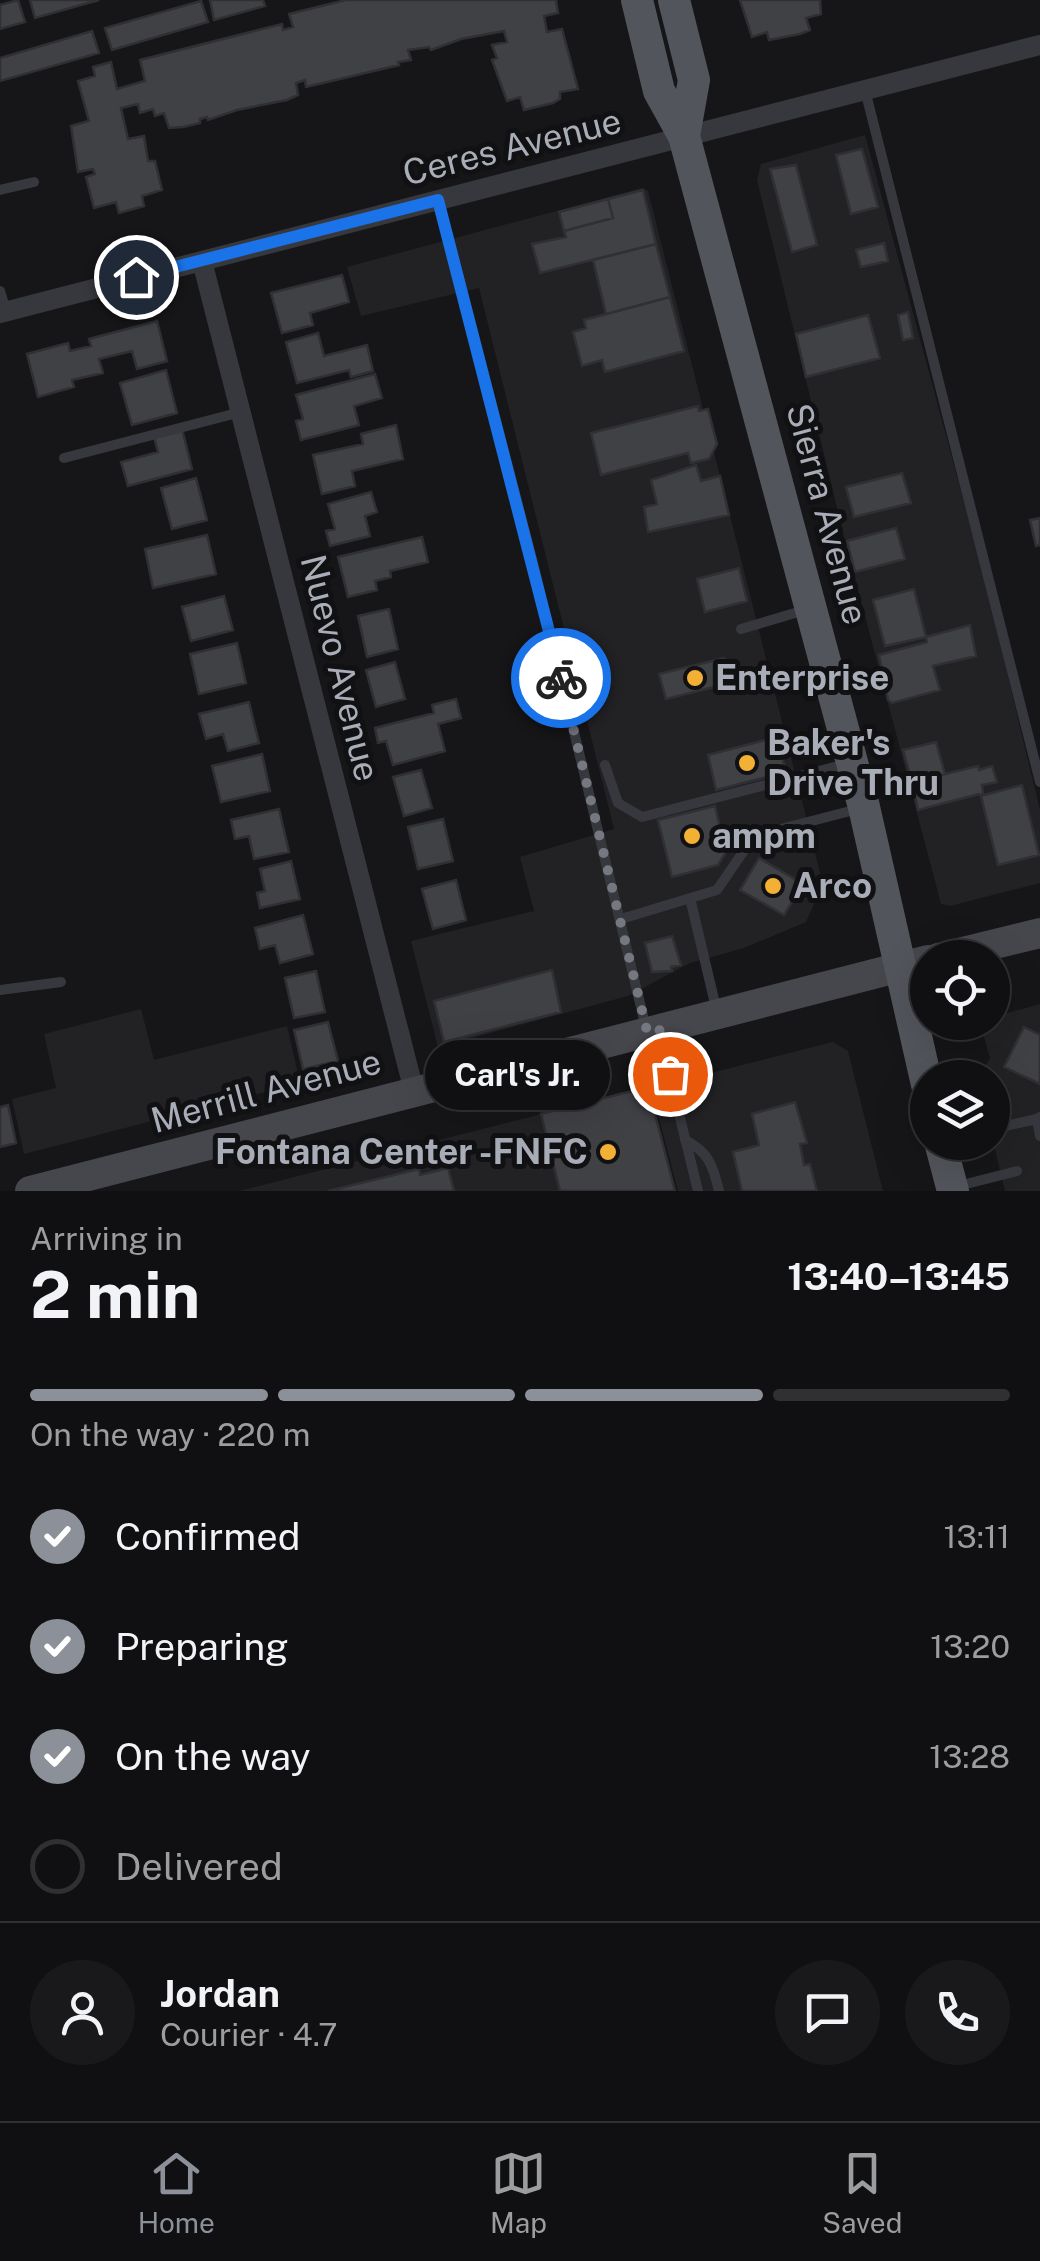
<!DOCTYPE html>
<meta charset="utf-8">
<style>
:root{--surface:#101012;--page:#19191b;--text:#f1f3f6;--muted:#9c9d9f;--line:#303032;--accent:#8c9099}
body{margin:0;font-family:"Public Sans",sans-serif;background:var(--page);color:var(--text);height:100vh;display:flex;flex-direction:column;font-size:38px;white-space:nowrap}
*{box-sizing:border-box;margin:0}
p{font-size:32px;color:var(--muted)}
.icon{flex:none;width:55px;height:55px;fill:none;stroke:currentColor;stroke-width:2;stroke-linecap:round;stroke-linejoin:round}
.map{position:relative;height:1191px;overflow:hidden}
.panel{display:flex;flex-direction:column;background:var(--surface);flex:1}
.panel>*{flex:none}
.fabs{position:absolute;left:910px;top:940px;display:grid;gap:20px}
.fabs a{display:grid;place-items:center;width:100px;height:100px;border-radius:50%;background:var(--surface);box-shadow:0 10px 40px #0002,0 0 0 2px var(--line);font-size:50px}
.pin{position:absolute;display:grid;place-items:center;width:85px;height:85px;color:#fff;margin:-42px;border:5px solid #fff;border-radius:50%;box-shadow:0 2px 10px #0007}
.courier{position:absolute;display:grid;place-items:center;width:100px;height:100px;margin:-50px;border:8px solid #1a73e8;border-radius:50%;background:#fff;color:#222;box-shadow:0 2px 12px #0007}
.bubble{position:absolute;height:70px;border-radius:35px;background:var(--surface);box-shadow:0 10px 40px #0002,0 0 0 2px var(--line);font-size:32px;font-weight:700;line-height:70px;text-align:center}
.head em{font-style:normal;font-weight:700}
.head div{display:flex;flex-direction:column-reverse}
.head{display:flex;align-items:center;justify-content:space-between;height:170px;padding:0 30px}
h1{font-size:65px;font-weight:700;line-height:75px}
.bar{display:grid;grid-template-columns:repeat(4,1fr);gap:15px 10px;align-content:center;height:120px;padding:0 30px}
.bar i{height:12px;border-radius:8px;background:var(--line)}
.bar .selected{background:var(--accent)}
.bar p{grid-column:span 4}
.line{display:flex;align-items:center;gap:25px;padding:0 30px;border-top:2px solid var(--line)}
.line div{flex:1}
.round{display:grid;place-items:center;flex:none;width:105px;height:105px;border-radius:52px;background:var(--page)}
ol{padding:0 30px;list-style:none}
li{display:flex;align-items:center;gap:30px;height:110px}
li p{margin-inline-start:auto}
li .icon{padding:10px;border-radius:50%;background:var(--accent);color:#fff;stroke-width:4}
li:last-child{color:var(--muted)}
li i{width:55px;height:55px;border:5px solid var(--line);border-radius:50%}
.menu{display:flex;justify-content:space-around;align-items:center;height:140px;border-top:2px solid var(--line);background:var(--surface);font-size:28px;color:var(--muted)}
.menu a{display:grid;justify-items:center;gap:5px}
.menu .selected{color:var(--accent)}
.map>svg:first-child{display:block}
.built{fill:#222225}
.building{fill:#404145;stroke:#303034;stroke-width:2.5}
.lines{fill:none;stroke-linecap:round;stroke-linejoin:round}
.service{stroke:#37383d;stroke-width:10}
.minor{stroke:#37383d;stroke-width:20}
.secondary{stroke:#45474d;stroke-width:30}
.primary{stroke:#53555c;stroke-width:32}
.done{stroke:#757880;stroke-width:10;stroke-dasharray:0 18}
.route{stroke:#1a73e8;stroke-width:12}
.poi-dot{fill:#f2b134;stroke:#111113;stroke-width:4}
.labels{text-anchor:middle;stroke-width:10;stroke-linejoin:round;paint-order:stroke}
.street-label{font-size:35px;fill:#a8adb8;stroke:#111113}
.poi-label{font-size:35px;font-weight:bold;fill:#a8adb8;stroke:#111113;text-anchor:start}
</style>
<div class="map">
<svg width="1040" height="1191" viewBox="0 0 1040 1191">
<rect width="100%" height="100%" fill="#161618"/>
<path class="built" d="M865,135L982,569L1040,810V883L950,906L941,904L845,540L757,180L761,164Z
M642,188L648,191L823,884L806,922L744,948L690,963L628,996L438,1047L411,941L534,911L520,857L614,829L479,288L361,316L347,267Z
M1040,1004V1191H1005L993,1141L992,1078H978L990,1058L980,1023L992,1022L993,1017Z
M141,1009L154,1060L287,1026L300,1083L24,1154L12,1099L56,1088L44,1034Z
M833,1042L848,1051L883,1191H678L651,1088Z
M648,1087L675,1191H239Z"/>
<path class="building" d="M18,0L25,22L0,29V5Z
M30,0H99L35,18Z
M210,0H263L265,6L214,20Z
M346,0H556L558,13L544,16L547,32L562,29L578,89L560,92V99L553,103L524,110L520,97L507,101L492,60L497,58L492,45L507,42L504,31L461,39L431,50L429,47L408,50L411,60L398,62L399,65L306,87L305,80L296,83L298,95L287,100L237,110L208,120L207,117L200,119V123L183,127L169,128L164,113L155,116L153,109L140,113L138,104L121,108L128,139L144,136L148,161H155L162,190L142,196L144,206L119,213L116,202L94,208L86,177L95,174L93,169L78,172L71,126L89,121L78,81L95,76L93,67L111,62L117,89L145,81L140,60L282,24L283,30L293,27L289,14Z
M740,0H820L821,14L806,18L810,30L800,34L769,40L767,32L752,37Z
M201,1L208,22L112,50L105,28Z
M92,31L99,53L0,81V58Z
M862,149L878,207L851,214L836,155Z
M796,165L817,245L792,252L770,169Z
M643,190L656,244L540,273L532,244L566,237L564,231L613,218L608,199Z
M608,199L613,218L564,231L559,212Z
M884,243L888,261L861,267L856,250Z
M656,244L670,297L606,314L593,260Z
M342,275L349,302L310,313L313,325L282,333L271,293Z
M670,297L684,351L605,372L602,360L582,366L573,332L586,328L584,320Z
M908,312L913,338L903,340L898,315Z
M868,315L880,358L806,377L796,334Z
M157,321L167,361L137,369L132,351L99,359L103,373L72,380L74,387L38,397L27,354L68,343L70,351L91,346L89,339Z
M318,333L324,356L367,345L373,371L351,377L349,370L297,383L286,342Z
M166,370L177,413L132,425L120,383Z
M375,374L382,398L354,406L359,425L301,440L296,421L303,419L296,395Z
M698,406L699,411L708,409L717,444L709,459L691,463L688,453L601,475L591,433Z
M396,425L403,459L352,471L355,486L322,494L313,455L363,444L361,434Z
M182,429L192,469L128,486L121,462L158,452L154,437Z
M696,465L701,481L720,476L729,515L648,532L644,507L657,504L651,480Z
M902,473L911,503L854,517L846,487Z
M196,478L207,520L172,529L161,488Z
M371,492L377,512L365,516L370,536L330,546L326,531L335,529L328,504Z
M1040,518V545L1036,546L1030,520Z
M896,528L905,559L855,572L847,541Z
M207,535L216,574L153,588L145,549Z
M422,537L428,562L390,571L391,577L375,581L377,590L348,597L338,557Z
M739,568L747,601L705,612L697,579Z
M914,589L926,637L885,646L873,600Z
M224,596L233,630L191,641L182,607Z
M389,609L398,649L367,657L358,616Z
M970,625L976,656L933,666L940,690L892,703L888,700L879,655L927,642L926,637Z
M237,643L246,683L199,694L190,654Z
M724,658L730,683L666,699L659,674Z
M395,662L405,699L376,707L366,670Z
M456,699L461,718L438,724L445,751L393,765L386,741L378,743L375,728L434,713L432,705Z
M249,702L259,743L228,751L223,734L206,739L199,714Z
M777,737L786,772L716,790L708,755Z
M936,742L945,774L912,782L903,750Z
M262,754L270,791L221,802L212,766Z
M978,766L979,770L992,766L997,782L982,785L983,793L918,810L912,782Z
M421,770L432,808L404,816L393,777Z
M1022,785L1039,855L998,865L981,796Z
M715,806L726,852L718,865L672,877L658,820Z
M279,809L289,852L254,859L249,836L235,839L231,820Z
M443,819L453,861L418,869L408,827Z
M759,858L803,884L784,915L740,890Z
M291,861L300,899L260,908L257,893L265,891L260,869Z
M456,880L466,920L433,929L422,889Z
M303,915L313,954L280,963L275,945L260,949L255,928Z
M672,936L681,965L671,967L672,971L652,972L645,943Z
M552,970L561,1012L444,1042L434,1001Z
M316,971L325,1012L294,1018L285,978Z
M328,1022L338,1061L303,1069L294,1030Z
M1024,1027L1040,1035V1084L1004,1067Z
M648,1087L675,1191H560L541,1114Z
M795,1102L807,1143L800,1144L804,1165L810,1164L817,1191H742L733,1152L759,1145L752,1114Z
M8,1105L16,1143L0,1147V1107Z
M448,1168L454,1191H328L419,1169L420,1175Z"/>
<g class="lines">
<path class="service" d="M865,90L1040,782
M0,190L34,182
M439,201L532,559L646,1028
M0,291L6,311
M64,458L241,412
M741,629L805,610
M605,765L618,803L642,817L846,764
M690,898L717,1012
M621,919L717,890L754,836L858,809
M0,990L61,982
M659,1032L698,1191
M1040,1117L1037,1119L1040,1136
M992,1129L1037,1119
M685,1140C709,1152 713,1166 719,1191
M958,1186L1017,1171"/>
<path class="minor" d="M202,261L414,1091
M0,313L1040,45"/>
<path class="secondary" d="M938,958L1040,933
M30,1191L928,960"/>
<path class="primary" d="M637,0L659,91L684,136L864,807L928,1089
M674,0L694,80L684,136
M940,1142L953,1191"/>
</g>
<g class="lines">
<path class="done" d="M561,678L647,1031L659,1028L670,1074"/>
<path class="route" d="M136,277L438,200L561,678"/>
</g>
<g class="poi-dot">
<circle cx="695" cy="678" r="10"/>
<circle cx="747" cy="763" r="10"/>
<circle cx="692" cy="836" r="10"/>
<circle cx="773" cy="886" r="10"/>
<circle cx="608" cy="1152" r="10"/>
</g>
<g class="labels">
<g class="street-label">
<text transform="translate(512 147) rotate(-14)" y="12">Ceres Avenue</text>
<text transform="translate(827 514) rotate(75)" y="12">Sierra Avenue</text>
<text transform="translate(340 668) rotate(76)" y="12">Nuevo Avenue</text>
<text transform="translate(266 1091) rotate(-15)" y="12">Merrill Avenue</text>
</g>
<g class="poi-label">
<text x="715" y="690">Enterprise</text>
<text x="767" y="755">Baker's<tspan x="767" dy="40">Drive Thru</tspan></text>
<text x="712" y="848">ampm</text>
<text x="793" y="898">Arco</text>
<text x="588" y="1164" text-anchor="end">Fontana Center -FNFC</text>
</g>
</g>
</svg>
<div class="fabs">
<a><svg class="icon" aria-label="locate" viewBox="0 0 24 24"><circle cx="12" cy="12" r="6"/><path d="M12 2v4M12 18v4M2 12h4M18 12h4"/></svg></a>
<a><svg class="icon" aria-label="layers" viewBox="0 0 24 24"><path d="M12 4l9 5-9 5-9-5zM3 14l9 5 9-5"/></svg></a>
</div>
<div class="pin" style="left:670px;top:1074px;background:#ea580c"><svg class="icon" aria-label="bag" viewBox="0 0 24 24"><path d="M5 8h14l-1 12H6zM9 8a3 3 0 0 1 6 0"/></svg></div>
<div class="pin" style="left:136px;top:277px;background:#1f2937"><svg class="icon" aria-label="home" viewBox="0 0 24 24"><path d="M3 11l9-7 9 7M6 9v11h12V9"/></svg></div>
<div class="courier" style="left:561px;top:678px"><svg class="icon" aria-label="bike" viewBox="0 0 24 24"><circle cx="6" cy="16" r="4"/><circle cx="18" cy="16" r="4"/><path d="M6 16l4-8h5l3 8M10 8l3 8H6M13 5h3"/></svg></div>
<div class="bubble" style="left:425px;top:1040px;width:185px">Carl's Jr.</div>
</div>
<section class="panel">
<div class="head"><div><h1>2 min</h1><p>Arriving in</p></div><em>13:40–13:45</em></div>
<div class="bar"><i class="selected"></i><i class="selected"></i><i class="selected"></i><i></i><p>On the way · 220 m</p></div>
<ol>
<li><svg class="icon" aria-label="check" viewBox="0 0 24 24"><path d="M5 12l5 5 9-10"/></svg>Confirmed<p>13:11</p></li>
<li><svg class="icon" aria-label="check" viewBox="0 0 24 24"><path d="M5 12l5 5 9-10"/></svg>Preparing<p>13:20</p></li>
<li><svg class="icon" aria-label="check" viewBox="0 0 24 24"><path d="M5 12l5 5 9-10"/></svg>On the way<p>13:28</p></li>
<li><i></i>Delivered</li>
</ol>
<div class="line" style="height:180px"><a class="round"><svg class="icon" aria-label="person" viewBox="0 0 24 24"><circle cx="12" cy="8" r="4"/><path d="M4 21q1-7 8-7t8 7"/></svg></a><div><b>Jordan</b><p>Courier · 4.7</p></div><a class="round"><svg class="icon" aria-label="chat" viewBox="0 0 24 24"><path d="M4 5h16v11H9l-5 4z"/></svg></a><a class="round"><svg class="icon" aria-label="phone" viewBox="0 0 24 24"><path d="M5 4h4l2 5-3 2q2 4 5 5l2-3 5 2v4C11 20 4 13 5 4z"/></svg></a></div>
</section>
<nav class="menu">
<a class="selected"><svg class="icon" aria-label="home" viewBox="0 0 24 24"><path d="M3 11l9-7 9 7M6 9v11h12V9"/></svg>Home</a>
<a><svg class="icon" aria-label="map" viewBox="0 0 24 24"><path d="M3 6l6-2 6 2 6-2v14l-6 2-6-2-6 2zM9 4v14M15 6v14"/></svg>Map</a>
<a><svg class="icon" aria-label="saved" viewBox="0 0 24 24"><path d="M7 4h10v16l-5-4-5 4z"/></svg>Saved</a>
</nav>
